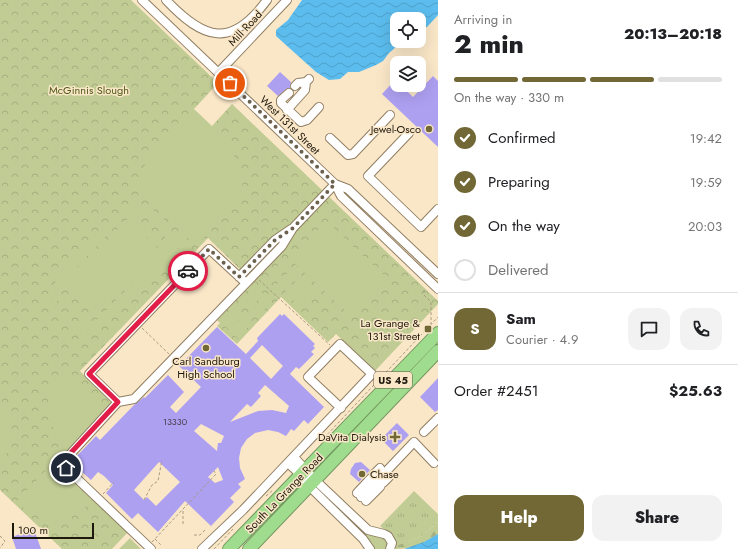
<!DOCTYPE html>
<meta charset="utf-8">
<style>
:root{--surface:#fff;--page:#f2f2f2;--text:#202124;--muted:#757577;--line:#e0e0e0;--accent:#716835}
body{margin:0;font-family:Jost,sans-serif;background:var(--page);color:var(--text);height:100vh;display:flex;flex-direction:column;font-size:15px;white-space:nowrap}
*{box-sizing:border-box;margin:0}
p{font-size:13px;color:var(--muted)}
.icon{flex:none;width:22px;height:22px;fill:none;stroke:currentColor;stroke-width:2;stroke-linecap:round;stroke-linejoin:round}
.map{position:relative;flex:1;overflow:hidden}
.drawer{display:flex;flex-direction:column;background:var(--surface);width:300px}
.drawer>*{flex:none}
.controls{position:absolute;left:390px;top:12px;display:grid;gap:8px}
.controls a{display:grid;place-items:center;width:36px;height:36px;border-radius:8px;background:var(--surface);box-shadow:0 4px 16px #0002;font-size:20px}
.scale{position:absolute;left:12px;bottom:10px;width:82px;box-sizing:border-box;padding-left:4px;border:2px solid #1f180d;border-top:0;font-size:11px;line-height:14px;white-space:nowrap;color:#1f180d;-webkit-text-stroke:3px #fae7c8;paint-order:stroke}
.pin{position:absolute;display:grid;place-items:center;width:34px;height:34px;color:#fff;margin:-17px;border:2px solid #fff;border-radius:50%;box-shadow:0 1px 4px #0007}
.courier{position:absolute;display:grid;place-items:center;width:40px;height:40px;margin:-20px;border:3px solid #e11d48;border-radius:50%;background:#fff;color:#222;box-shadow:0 1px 5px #0007}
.overview em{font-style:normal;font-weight:800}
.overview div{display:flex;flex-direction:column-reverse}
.overview{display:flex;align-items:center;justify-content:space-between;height:68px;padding:0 16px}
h1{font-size:26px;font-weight:800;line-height:30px}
.bar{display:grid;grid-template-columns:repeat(4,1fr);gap:6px 4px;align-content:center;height:48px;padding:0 16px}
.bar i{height:5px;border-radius:3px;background:var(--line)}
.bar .current{background:var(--accent)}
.bar p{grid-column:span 4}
.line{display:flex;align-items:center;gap:10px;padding:0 16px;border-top:1px solid var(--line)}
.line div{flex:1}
.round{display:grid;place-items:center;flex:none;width:42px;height:42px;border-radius:12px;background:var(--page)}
ol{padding:0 16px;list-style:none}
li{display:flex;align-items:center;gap:12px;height:44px}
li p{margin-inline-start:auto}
li .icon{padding:4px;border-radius:50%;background:var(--accent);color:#fff;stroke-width:4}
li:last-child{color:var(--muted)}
li i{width:22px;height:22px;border:2px solid var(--line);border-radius:50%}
.cta{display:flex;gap:8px;margin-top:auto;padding:8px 16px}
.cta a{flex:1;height:46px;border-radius:12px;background:var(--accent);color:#fff;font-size:16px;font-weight:800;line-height:46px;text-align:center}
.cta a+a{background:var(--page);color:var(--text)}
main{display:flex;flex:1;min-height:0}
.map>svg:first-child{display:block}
.grass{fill:url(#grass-tufts)}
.forest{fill:url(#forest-firs)}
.park{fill:url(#park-crowns)}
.pitch{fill:#c1cc94;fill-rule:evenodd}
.water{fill:url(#water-waves)}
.building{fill:#aea0f1;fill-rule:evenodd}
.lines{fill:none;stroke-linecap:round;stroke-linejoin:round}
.minor-casing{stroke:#907e62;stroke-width:10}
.highway-casing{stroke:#739760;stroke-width:14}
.path{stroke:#a89a82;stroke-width:1;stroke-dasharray:3 2;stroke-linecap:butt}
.minor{stroke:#fff;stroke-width:8}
.highway{stroke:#a0dc8d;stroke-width:12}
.done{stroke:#6c604e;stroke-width:4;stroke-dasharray:0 7.2}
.route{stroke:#e11d48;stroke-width:5}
.poi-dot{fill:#716835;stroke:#fae7c8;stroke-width:1.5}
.labels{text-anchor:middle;stroke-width:3;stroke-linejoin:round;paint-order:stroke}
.number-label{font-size:9px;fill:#433a46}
.shield{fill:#fae7c8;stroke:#615645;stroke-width:1}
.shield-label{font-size:10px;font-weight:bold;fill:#1f180d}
.street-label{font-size:11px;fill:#1f180d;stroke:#fae7c8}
.park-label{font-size:11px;fill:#515a19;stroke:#fae7c8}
.poi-label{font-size:11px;fill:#1f180d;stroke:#fae7c8;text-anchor:end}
</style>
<main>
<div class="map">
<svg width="438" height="549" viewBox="0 0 438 549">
<defs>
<pattern id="grass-tufts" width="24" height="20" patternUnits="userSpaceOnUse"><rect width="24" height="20" fill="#c1cc94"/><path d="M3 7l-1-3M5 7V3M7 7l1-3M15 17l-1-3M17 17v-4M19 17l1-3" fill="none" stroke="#a5ae7e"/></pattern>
<pattern id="forest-firs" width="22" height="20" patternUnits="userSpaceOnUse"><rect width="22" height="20" fill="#c1cc94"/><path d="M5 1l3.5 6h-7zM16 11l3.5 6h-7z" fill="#a5ae7e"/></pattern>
<pattern id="park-crowns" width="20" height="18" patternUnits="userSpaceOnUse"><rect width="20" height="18" fill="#c1cc94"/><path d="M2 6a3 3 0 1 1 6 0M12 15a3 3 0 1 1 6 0" fill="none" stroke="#a5ae7e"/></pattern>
<pattern id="water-waves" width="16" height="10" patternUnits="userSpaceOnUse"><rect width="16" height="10" fill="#5bbced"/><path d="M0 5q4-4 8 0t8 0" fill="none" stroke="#4fa1ca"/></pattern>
</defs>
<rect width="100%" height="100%" fill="#fae7c8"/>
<path class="grass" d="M414,491L438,514V522L422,536L397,546L394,549C396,536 389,534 380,526Z
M366,532L375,536H384L388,544L386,549H374L365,535Z"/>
<path class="forest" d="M438,522V534C426,543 411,549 396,549V546L422,536Z"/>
<path class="park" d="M0,0H131L218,83L194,109L212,126L232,104L438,301V304L375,371L336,334L328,342L281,297L237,344L217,326L220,323L217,320L253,282L208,238L80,371L113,404L62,457L59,465L128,532L112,549H62L0,490Z"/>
<path class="pitch" d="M193,114L230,147L244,177L240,196L199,243L190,235L96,334L90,329C58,338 41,300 59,276L119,213C143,195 173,215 171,243L184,230L138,190L136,182L146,163ZM140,213L152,217L161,226L165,238L161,253L98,319L83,324L69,320L62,314L57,302L60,285L121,220L132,214Z
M127,219L159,249L95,316L64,287Z
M326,221L387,278L351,316L290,259Z
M280,263L286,269L273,283L267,277Z
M289,271L295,277L282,291L276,285Z
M298,279L304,285L291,299L284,293Z
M306,287L313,293L299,307L293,301Z
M256,288L263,294L250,308L243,302Z
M265,296L272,302L258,316L252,310Z
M236,310L242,316L229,330L223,324Z
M245,318L251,324L238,338L231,332Z
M65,368L103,403V409L67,446C42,421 42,394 65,368Z
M0,400C17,419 14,445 0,464Z
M56,465L92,501C68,526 41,524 16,502L50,466Z
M130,538L141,549H119Z"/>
<path class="water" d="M302,0H438V15L427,27L419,26V19H397V41H403L389,53L383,61L376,65L359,72H348L340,79L329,80L316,72L276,36V30L288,20Z
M438,534V549H404L424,542Z"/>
<path class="building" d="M280,72L291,82L290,88L286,89L278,96L267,86Z
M433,76L438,81V147L382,94L397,78V85H401L413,97Z
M280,314L282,316L284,314L315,344L313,346L315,348L311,352L314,354L299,369L296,367L290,374L324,407L308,424L304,420L294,431L291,429L286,436L278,432L268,430L255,433L247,439L241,448L239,458L240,468L245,479L238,484L241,487L230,498L234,502L211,526L185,501L158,532L138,513L132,519L106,493L113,485L104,476L98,472L91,480L71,462L96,436L100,440L134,405L144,397L145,398L168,375L184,392L170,407L176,413L201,387L179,366L217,327L246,354L258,341L257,338ZM262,345L283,366L271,379L250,358ZM265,385L289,406L286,413L272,410L258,411L230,422L247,404L251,407L261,396L258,393ZM201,424L224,436L221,443H218L217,451L194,431ZM159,462L180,482L156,506L147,497L144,500L134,490ZM218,467L223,480L215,483L208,477Z
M438,378V410L435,412L420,397Z
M397,423L409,435L393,451L381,439Z
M361,462L370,470L359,482L350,474L351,469L355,463Z
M34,529L41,549H16L12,537Z"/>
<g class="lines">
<defs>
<path id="minor" d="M142,0L335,184L348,189L438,274
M166,0C204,40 231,49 267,0
M219,72L287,0
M295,86L298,83L306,82L309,79
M289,93L281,100V103L301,122L307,120L319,107
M287,110L305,90L306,82
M409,133L368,176L421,227L438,209
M330,138L348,155L353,154L390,115
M335,184L341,196L438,289
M239,277L275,240L291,229
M118,402L89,374L209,249L246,283
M424,432L438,418
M294,457L315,480L368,530L384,534L388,536L392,543L390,549
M288,463L301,475L309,486L363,539L370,549
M374,474L380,468
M379,479L414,442L434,463
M383,483L389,477
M357,493L371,478
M361,497L375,482
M366,501L380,487
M151,549L69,471L65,466L64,461L118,402L134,399L282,246L293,228L335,184
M202,549L243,510L372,374L340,344L308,377L341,408"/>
<path id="highway" d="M229,549L438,333
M249,549L438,351"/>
</defs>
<use href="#minor" class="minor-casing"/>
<use href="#highway" class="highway-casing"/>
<path class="path" d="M259,280L330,345
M424,290V295L431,302V325
M142,328L169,354
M324,438L438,317
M103,494L114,482
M266,496L273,490
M144,500L152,485L158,481L162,460
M183,524V509
M194,535H200L205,530
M0,536L5,541L0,548
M155,539L162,546
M152,542L216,474L214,471
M214,549L233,529"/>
<use href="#minor" class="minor"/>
<use href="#highway" class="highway"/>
</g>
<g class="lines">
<path class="done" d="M188,271L209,249L239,277L275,240L293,228L335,184L230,83"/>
<path class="route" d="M66,468L64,463L66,458L118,402L89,374L188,271"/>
</g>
<g class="poi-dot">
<circle cx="429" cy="129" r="4"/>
<rect x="424" y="325" width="8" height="8" rx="2"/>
<circle cx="206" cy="348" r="4"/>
<path d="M393 431h4v4h4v4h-4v4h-4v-4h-4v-4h4z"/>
<circle cx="362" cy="474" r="4"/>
</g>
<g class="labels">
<g class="number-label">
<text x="175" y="425">13330</text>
</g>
<rect class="shield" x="374" y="372" width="38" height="16" rx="3"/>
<g class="shield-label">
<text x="393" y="384">US 45</text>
</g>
<g class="street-label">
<text transform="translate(245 28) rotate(-47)" y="4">Mill Road</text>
<text transform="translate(290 125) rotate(44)" y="4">West 131st Street</text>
<text transform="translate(284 493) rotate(-46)" y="4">South La Grange Road</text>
</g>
<g class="park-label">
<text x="89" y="94">McGinnis Slough</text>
</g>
<g class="poi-label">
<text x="421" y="133">Jewel-Osco</text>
<text x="420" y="327">La Grange &amp;<tspan x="420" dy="13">131st Street</tspan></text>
<text x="206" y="365" text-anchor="middle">Carl Sandburg<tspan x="206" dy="13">High School</tspan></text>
<text x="386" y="441">DaVita Dialysis</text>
<text x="370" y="478" text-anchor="start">Chase</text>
</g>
</g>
</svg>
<div class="controls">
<a><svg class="icon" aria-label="locate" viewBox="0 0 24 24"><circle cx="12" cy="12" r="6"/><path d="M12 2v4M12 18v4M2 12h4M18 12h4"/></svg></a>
<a><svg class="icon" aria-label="layers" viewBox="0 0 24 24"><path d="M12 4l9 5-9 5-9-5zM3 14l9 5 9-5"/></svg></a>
</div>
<div class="scale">100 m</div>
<div class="pin" style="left:230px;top:83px;background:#ea580c"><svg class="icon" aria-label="bag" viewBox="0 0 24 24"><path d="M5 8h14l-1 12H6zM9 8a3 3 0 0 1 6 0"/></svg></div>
<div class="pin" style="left:66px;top:468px;background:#1f2937"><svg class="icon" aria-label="home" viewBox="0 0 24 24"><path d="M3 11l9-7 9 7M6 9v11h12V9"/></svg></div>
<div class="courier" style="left:188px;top:271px"><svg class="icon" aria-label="car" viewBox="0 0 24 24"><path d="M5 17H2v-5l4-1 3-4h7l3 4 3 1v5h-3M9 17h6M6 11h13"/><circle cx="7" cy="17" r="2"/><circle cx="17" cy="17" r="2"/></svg></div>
</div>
<section class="drawer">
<div class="overview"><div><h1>2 min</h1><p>Arriving in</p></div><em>20:13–20:18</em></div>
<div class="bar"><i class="current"></i><i class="current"></i><i class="current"></i><i></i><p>On the way · 330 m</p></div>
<ol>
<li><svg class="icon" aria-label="check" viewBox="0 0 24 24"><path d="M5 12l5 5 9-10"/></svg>Confirmed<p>19:42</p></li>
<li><svg class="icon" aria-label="check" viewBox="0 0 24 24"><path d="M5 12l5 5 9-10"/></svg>Preparing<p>19:59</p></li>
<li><svg class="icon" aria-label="check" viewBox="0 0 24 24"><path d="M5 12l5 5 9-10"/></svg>On the way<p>20:03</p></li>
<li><i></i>Delivered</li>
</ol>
<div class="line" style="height:72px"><b class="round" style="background:var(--accent);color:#fff">S</b><div><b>Sam</b><p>Courier · 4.9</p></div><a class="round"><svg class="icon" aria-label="chat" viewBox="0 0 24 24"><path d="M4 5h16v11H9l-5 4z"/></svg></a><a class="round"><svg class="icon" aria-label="phone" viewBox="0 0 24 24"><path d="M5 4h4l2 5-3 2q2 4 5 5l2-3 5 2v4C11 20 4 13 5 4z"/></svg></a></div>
<div class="line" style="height:52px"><div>Order #2451</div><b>$25.63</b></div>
<div class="cta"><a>Help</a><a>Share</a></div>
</section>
</main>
